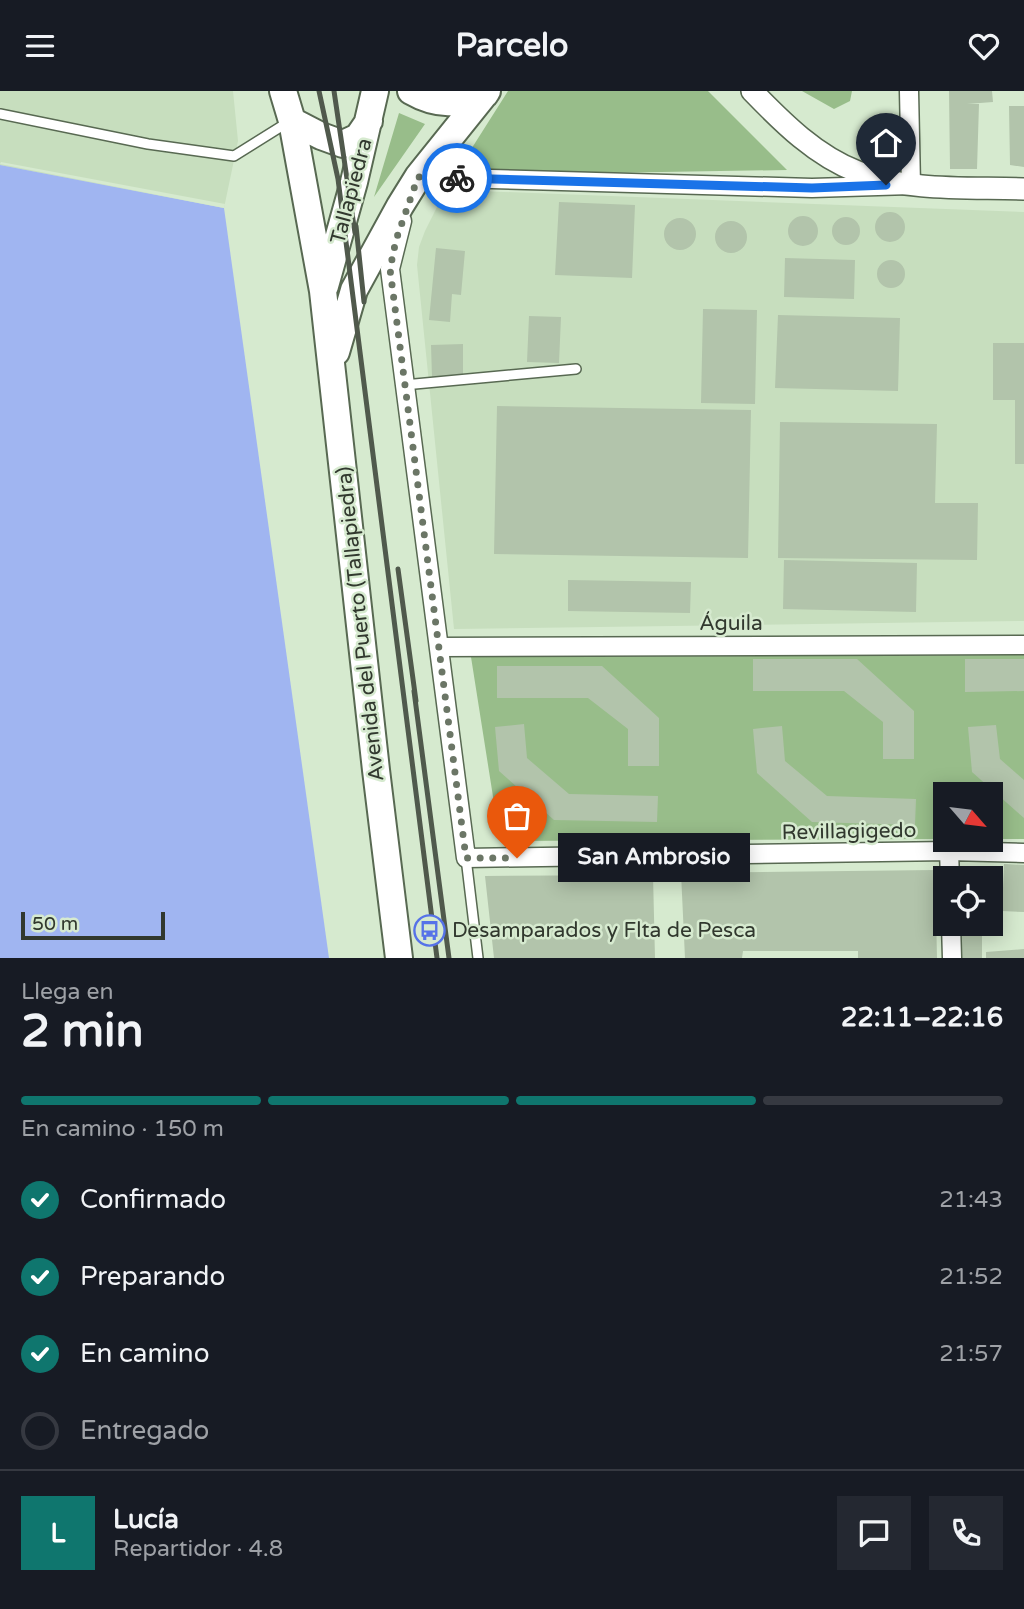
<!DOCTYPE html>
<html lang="es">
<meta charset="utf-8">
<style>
:root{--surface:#171b24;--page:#242831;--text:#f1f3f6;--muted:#9ea1a6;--line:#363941;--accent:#0f766e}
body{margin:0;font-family:"Varela Round",sans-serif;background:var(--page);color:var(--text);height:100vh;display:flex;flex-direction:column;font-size:26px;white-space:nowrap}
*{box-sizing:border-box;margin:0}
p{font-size:23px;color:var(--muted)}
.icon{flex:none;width:38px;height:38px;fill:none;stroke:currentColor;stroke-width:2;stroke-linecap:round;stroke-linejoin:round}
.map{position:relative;height:867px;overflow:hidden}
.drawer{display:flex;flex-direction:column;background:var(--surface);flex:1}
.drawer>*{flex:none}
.needle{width:46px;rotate:118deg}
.fabs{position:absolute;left:933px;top:691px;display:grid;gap:14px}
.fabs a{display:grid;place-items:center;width:70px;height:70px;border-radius:0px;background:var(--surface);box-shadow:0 4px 18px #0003;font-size:35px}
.scale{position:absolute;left:21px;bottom:18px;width:144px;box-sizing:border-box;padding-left:7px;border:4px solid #31382e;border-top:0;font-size:19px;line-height:24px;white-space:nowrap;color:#31382e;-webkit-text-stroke:5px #d6eacf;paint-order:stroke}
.pin{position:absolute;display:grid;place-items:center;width:60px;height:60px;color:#fff;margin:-72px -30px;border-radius:50% 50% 50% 0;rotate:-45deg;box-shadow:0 0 7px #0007}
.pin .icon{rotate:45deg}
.courier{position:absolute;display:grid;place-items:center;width:70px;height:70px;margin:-35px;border:5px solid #1a73e8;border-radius:50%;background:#fff;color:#222;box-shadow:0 2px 9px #0007}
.bubble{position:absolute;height:49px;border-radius:0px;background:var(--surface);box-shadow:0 4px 18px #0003;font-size:23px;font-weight:700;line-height:49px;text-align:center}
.summary em{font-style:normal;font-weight:700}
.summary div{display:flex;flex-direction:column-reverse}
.summary{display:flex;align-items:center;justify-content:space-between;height:119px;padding:0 21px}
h1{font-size:46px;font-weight:700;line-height:52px}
.bar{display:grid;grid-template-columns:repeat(4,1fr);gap:10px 7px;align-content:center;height:84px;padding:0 21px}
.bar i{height:9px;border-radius:5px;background:var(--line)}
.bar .on{background:var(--accent)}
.bar p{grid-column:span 4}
.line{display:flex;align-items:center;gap:18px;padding:0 21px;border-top:2px solid var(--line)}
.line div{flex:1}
.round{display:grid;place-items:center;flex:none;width:74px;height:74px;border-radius:0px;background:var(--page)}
ol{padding:0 21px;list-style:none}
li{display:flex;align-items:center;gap:21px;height:77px}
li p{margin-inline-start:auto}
li .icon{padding:7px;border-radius:50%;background:var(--accent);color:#fff;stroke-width:4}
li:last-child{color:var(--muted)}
li i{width:38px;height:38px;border:4px solid var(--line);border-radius:50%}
header{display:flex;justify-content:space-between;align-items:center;height:91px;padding:0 21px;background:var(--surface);font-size:32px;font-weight:700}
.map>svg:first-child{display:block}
.built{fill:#c7debe}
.green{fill:#98bd8a}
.water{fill:#a0b5f1}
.pier{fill:#d6eacf}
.building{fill:#b2c4ab}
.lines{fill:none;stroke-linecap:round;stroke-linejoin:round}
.service-casing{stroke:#586952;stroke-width:12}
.minor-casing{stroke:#586952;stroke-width:21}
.tertiary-casing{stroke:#586952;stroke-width:24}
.primary-casing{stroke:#586952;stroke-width:30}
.service{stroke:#fff;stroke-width:9}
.minor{stroke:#fff;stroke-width:18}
.tertiary{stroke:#fff;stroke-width:21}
.primary{stroke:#fff;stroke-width:26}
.rail{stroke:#50594c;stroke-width:5}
.done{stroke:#6b7666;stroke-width:7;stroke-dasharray:0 12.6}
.route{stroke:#1a73e8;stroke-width:9}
.labels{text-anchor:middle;stroke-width:5;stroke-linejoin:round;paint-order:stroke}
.street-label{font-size:21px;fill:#31382e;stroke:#d6eacf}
.poi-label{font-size:21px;fill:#31382e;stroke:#d6eacf;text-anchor:start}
</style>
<header><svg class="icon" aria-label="menu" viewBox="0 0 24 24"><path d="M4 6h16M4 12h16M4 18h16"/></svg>Parcelo<svg class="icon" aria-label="heart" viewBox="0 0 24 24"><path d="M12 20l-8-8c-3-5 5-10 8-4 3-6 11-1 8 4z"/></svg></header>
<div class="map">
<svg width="1024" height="867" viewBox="0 0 1024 867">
<rect width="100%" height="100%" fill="#d6eacf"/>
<path class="built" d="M0,0H233L238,50L224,117L0,74Z
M454,99L1024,121V530L454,538L417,174L419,156L425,140L437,116Z"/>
<path class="green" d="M508,0H708L787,79L602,82L467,80L462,77L463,71Z
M802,0H852L850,10L834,18Z
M399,22L425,33L374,106Z
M1024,564V748H991L990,704H945V748L500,750L471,566Z"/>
<path class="water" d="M0,74L224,117L329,867H0Z"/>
<path class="pier" d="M1,71L225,113L224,117L0,73Z"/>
<path class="building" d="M949,0H992L993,11L967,13H979L977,78H950Z
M1009,15H1024V76L1010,74Z
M559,111L635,114L632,187L555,184Z
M875 136a15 15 0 1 1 30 0a15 15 0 1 1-30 0Z
M788 140a15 15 0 1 1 30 0a15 15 0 1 1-30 0Z
M832 140a14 14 0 1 1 28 0a14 14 0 1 1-28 0Z
M664 143a16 16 0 1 1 32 0a16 16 0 1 1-32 0Z
M715 146a16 16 0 1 1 32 0a16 16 0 1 1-32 0Z
M436,157L465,160L461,204L452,203L450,231L429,229Z
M785,167L855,169L854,208L784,206Z
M877 183a14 14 0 1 1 28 0a14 14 0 1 1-28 0Z
M703,218L757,219L755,313L701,312Z
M778,224L900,227L898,300L775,297Z
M529,225L561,226L559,272L527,271Z
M993,252H1024V373H1015V309H993Z
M463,253V285L432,286L431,254Z
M497,315L751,319L748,467L494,463Z
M780,331L937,333L935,412H978L977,469L778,467Z
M784,469L917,472L916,521L783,518Z
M568,489L691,491L690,522L568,520Z
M753,568H857L914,620V668H883V631L844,600H753Z
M965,568H1024V600L965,601Z
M497,575H602L659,627V675H628V638L588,607H497Z
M524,633L527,667L569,703L658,705L657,731L554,729L499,680L495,636Z
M996,634L1000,668L1024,689V727L972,681L968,636Z
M782,635L785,670L827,705L916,708L915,734L812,731L757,682L753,638Z
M1004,773L1024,774V821L1002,820Z
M981,775H999L998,833H990V788H981Z
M958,776L980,777L979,788H958Z
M935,779L937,867H858V860H743L742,867H685L681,782Z
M653,784L655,867H494L485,785Z
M961,837L982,838V867H960Z
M1024,858V867H986V861Z"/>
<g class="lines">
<defs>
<path id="service" d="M0,23L148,53L234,65L290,30
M404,294L576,278
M466,767L478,867"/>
<path id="minor" d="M417,91L418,86L812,97L911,94L909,0
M402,130L390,178L466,767L949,760L1024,762
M439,556L1024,554
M949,760L950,788
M951,833L952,867"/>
<path id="tertiary" d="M752,0C783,32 816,65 858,81C910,101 970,96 1024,98"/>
<path id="primary" d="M283,0L292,30L323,200L376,679L399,867
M411,0C437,15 459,14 485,3
M292,30L321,45L343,53L358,46L369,30
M325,195L354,91L375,0
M336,261L354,199L400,115L418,86L487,0"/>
</defs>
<use href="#service" class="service-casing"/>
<use href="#minor" class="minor-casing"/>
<use href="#tertiary" class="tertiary-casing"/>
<use href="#primary" class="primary-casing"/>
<use href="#service" class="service"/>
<use href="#minor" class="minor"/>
<use href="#tertiary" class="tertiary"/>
<use href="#primary" class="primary"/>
<path class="rail" d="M319,0L338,88L437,867
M334,0L355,142
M356,135L364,211
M398,478L416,610
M414,600L449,867"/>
</g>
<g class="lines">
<path class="done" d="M457,87L418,86L396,149L390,178L466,767H517"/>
<path class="route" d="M457,87L812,97L886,94"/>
</g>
<defs>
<symbol id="bus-ring" viewBox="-11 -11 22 22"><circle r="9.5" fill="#d6eacf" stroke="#5673e8" stroke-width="1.5"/><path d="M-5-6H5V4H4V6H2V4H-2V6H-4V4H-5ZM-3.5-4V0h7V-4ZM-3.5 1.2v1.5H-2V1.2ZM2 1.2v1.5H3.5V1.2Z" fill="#5673e8"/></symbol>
</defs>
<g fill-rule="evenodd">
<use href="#bus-ring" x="412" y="822" width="35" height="35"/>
</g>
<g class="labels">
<g class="street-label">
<text transform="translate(351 100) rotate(-75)" y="7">Tallapiedra</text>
<text x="731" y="539">Águila</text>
<text transform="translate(360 533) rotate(-96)" y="7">Avenida del Puerto (Tallapiedra)</text>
<text transform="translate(849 740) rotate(-1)" y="7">Revillagigedo</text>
</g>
<g class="poi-label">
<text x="452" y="846">Desamparados y Flta de Pesca</text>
</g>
</g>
</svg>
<div class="fabs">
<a><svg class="needle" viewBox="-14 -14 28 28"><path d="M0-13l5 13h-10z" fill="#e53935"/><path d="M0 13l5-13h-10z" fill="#9ea1a6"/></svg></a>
<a><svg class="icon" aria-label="locate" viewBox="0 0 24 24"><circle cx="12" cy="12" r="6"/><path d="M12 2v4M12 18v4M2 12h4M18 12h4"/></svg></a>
</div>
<div class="scale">50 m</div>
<div class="pin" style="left:517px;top:767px;background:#ea580c"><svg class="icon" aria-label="bag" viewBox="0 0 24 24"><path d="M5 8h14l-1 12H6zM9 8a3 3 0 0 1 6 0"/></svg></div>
<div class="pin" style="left:886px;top:94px;background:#1f2937"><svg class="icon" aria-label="home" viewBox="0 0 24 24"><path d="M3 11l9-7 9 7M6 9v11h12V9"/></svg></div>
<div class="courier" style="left:457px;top:87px"><svg class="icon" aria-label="bike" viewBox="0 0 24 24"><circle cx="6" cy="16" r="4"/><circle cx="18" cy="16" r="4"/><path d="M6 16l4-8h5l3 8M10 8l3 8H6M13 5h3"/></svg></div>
<div class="bubble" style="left:558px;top:742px;width:192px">San Ambrosio</div>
</div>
<section class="drawer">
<div class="summary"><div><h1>2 min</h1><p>Llega en</p></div><em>22:11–22:16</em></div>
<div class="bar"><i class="on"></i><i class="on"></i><i class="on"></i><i></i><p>En camino · 150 m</p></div>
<ol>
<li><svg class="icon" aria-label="check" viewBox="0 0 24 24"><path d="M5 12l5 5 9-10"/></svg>Confirmado<p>21:43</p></li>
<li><svg class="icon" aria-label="check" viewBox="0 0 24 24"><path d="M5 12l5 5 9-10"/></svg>Preparando<p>21:52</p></li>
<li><svg class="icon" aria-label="check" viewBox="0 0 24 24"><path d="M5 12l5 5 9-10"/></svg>En camino<p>21:57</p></li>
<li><i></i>Entregado</li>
</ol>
<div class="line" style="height:126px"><b class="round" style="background:var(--accent);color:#fff">L</b><div><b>Lucía</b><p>Repartidor · 4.8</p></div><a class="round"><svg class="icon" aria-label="chat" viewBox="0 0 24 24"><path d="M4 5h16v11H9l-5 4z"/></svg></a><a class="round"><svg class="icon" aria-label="phone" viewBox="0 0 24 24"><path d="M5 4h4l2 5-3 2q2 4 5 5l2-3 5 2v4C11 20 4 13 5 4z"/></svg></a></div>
</section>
